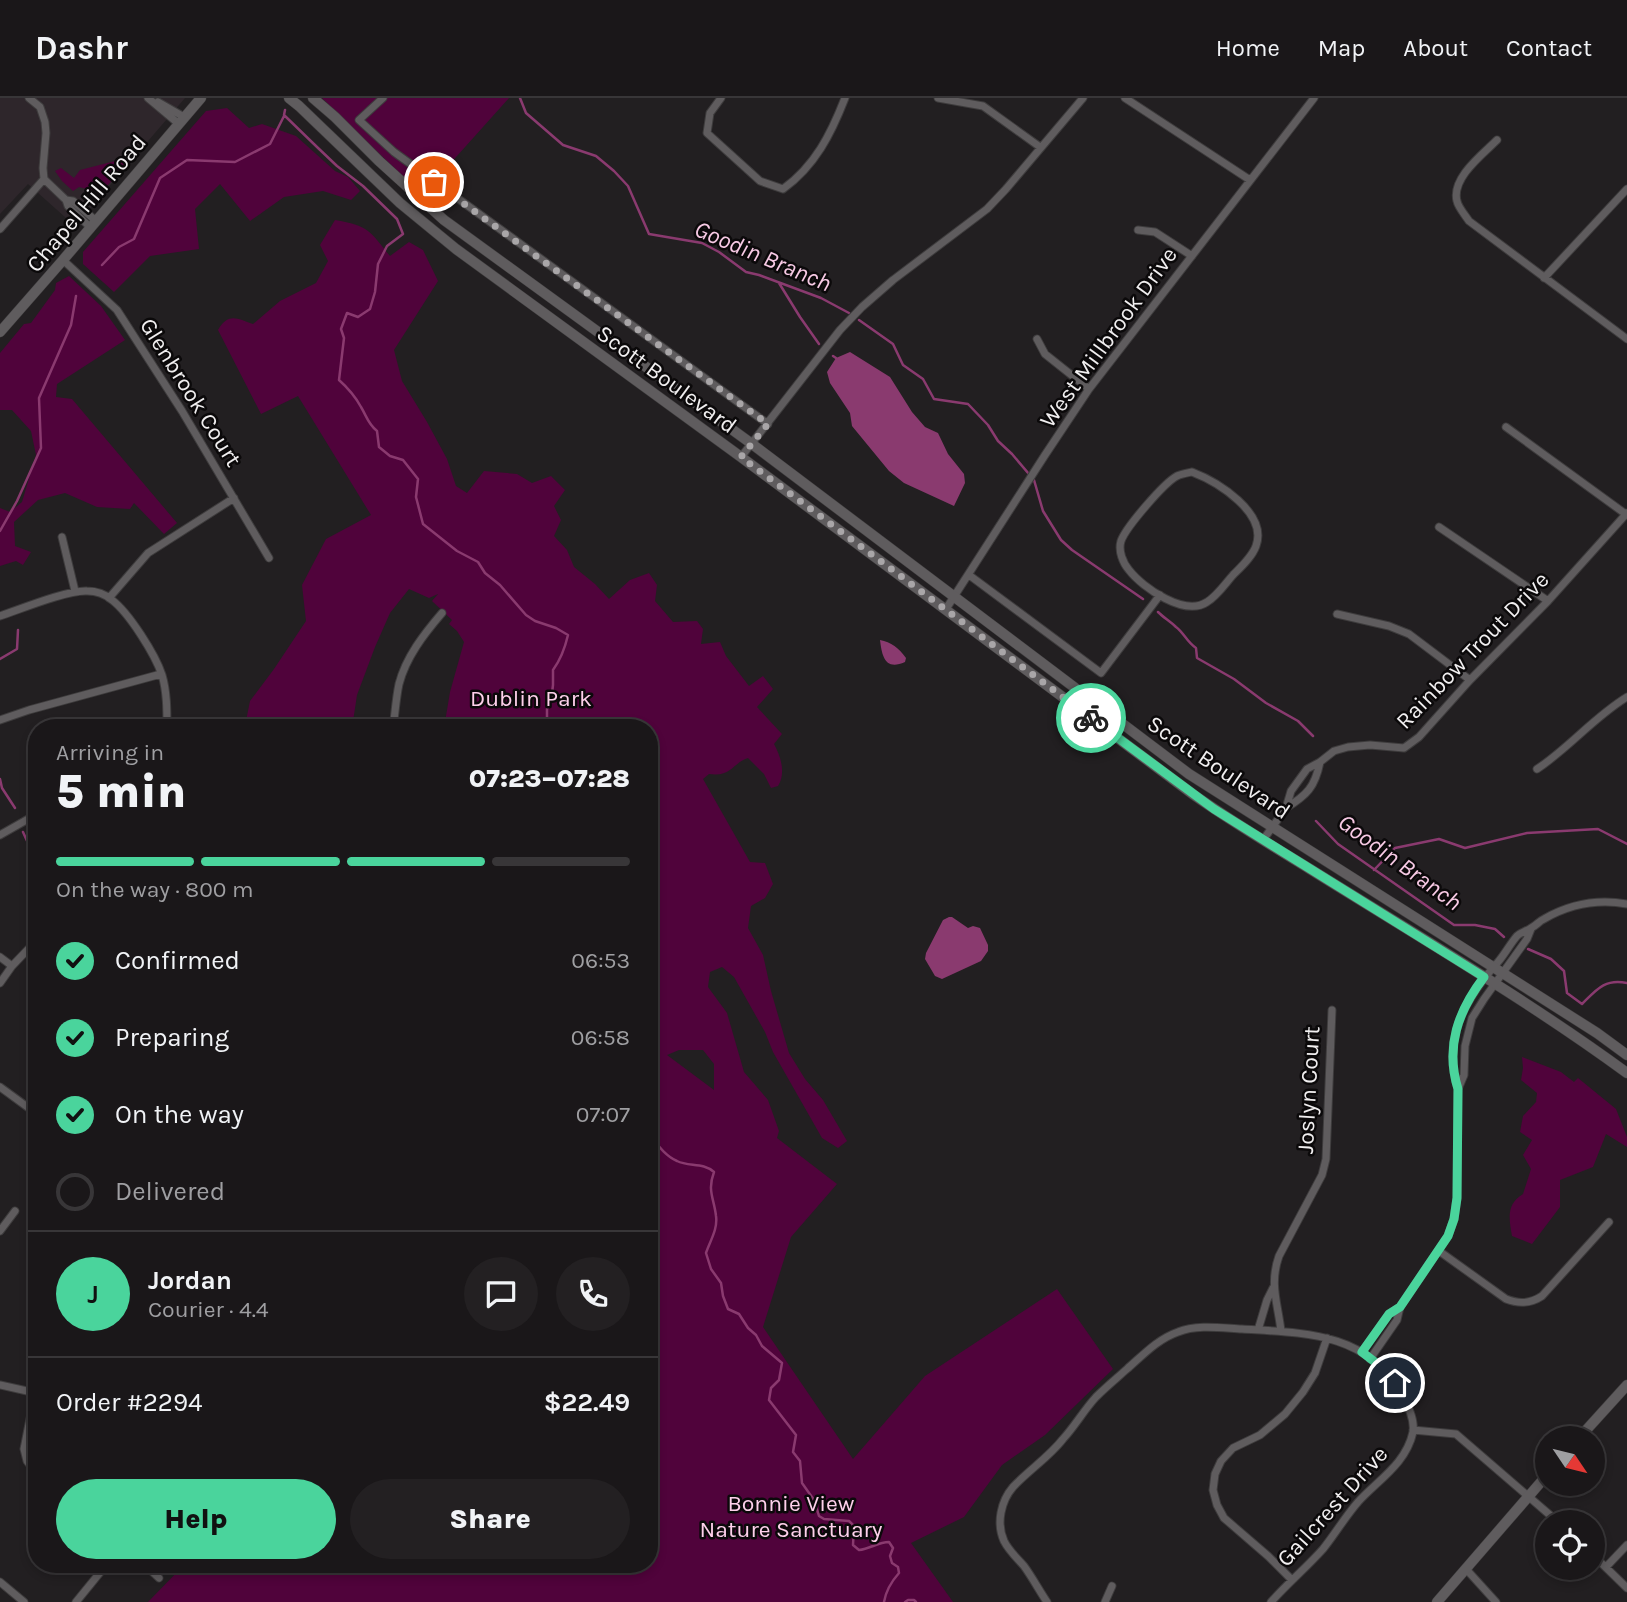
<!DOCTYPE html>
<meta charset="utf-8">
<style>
:root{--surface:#1a1719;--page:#232022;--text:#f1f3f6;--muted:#9f9fa2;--line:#383638;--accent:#4ad49c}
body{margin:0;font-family:Karla,sans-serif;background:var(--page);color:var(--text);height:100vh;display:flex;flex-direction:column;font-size:26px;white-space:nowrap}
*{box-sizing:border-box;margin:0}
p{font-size:23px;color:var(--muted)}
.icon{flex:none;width:38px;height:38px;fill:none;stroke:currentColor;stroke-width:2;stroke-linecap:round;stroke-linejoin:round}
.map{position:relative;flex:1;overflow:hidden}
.details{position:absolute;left:28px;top:621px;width:630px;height:854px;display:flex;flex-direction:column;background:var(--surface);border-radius:28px;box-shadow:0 4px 10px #0003,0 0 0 2px var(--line)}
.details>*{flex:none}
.needle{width:46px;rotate:125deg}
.fabs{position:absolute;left:1535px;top:1328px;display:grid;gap:14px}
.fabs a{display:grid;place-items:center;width:70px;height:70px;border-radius:50%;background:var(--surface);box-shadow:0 4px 10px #0003,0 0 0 2px var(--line);font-size:35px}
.pin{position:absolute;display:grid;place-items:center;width:60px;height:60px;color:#fff;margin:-30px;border:4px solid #fff;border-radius:50%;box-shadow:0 2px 7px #0007}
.courier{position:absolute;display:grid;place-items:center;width:70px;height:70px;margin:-35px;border:5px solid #4ad49c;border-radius:50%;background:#fff;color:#222;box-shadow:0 2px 9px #0007}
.head em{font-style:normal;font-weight:800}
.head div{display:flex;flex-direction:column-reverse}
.head{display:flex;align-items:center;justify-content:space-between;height:119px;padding:0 28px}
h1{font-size:46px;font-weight:800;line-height:52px}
.bar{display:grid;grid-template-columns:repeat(4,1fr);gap:10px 7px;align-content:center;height:84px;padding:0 28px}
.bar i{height:9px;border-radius:5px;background:var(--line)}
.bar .on{background:var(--accent)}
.bar p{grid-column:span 4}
.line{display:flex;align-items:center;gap:18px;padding:0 28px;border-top:2px solid var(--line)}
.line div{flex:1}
.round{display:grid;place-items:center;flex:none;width:74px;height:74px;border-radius:37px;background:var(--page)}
ol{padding:0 28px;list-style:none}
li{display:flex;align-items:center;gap:21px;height:77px}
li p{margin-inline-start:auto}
li .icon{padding:7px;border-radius:50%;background:var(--accent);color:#111;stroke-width:4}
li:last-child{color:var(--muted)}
li i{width:38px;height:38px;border:4px solid var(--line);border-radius:50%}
.button{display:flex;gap:14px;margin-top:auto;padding:14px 28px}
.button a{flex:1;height:80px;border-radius:42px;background:var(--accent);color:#111;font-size:28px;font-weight:800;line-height:80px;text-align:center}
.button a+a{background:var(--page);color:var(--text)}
header{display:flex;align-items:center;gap:42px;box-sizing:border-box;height:98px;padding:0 35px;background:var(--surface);border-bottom:2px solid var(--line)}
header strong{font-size:33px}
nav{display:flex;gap:38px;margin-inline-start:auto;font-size:24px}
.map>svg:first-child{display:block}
.built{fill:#2e262b}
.green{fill:#50033b;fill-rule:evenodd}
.water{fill:#8a3a6f}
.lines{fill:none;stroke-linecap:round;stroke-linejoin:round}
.stream{stroke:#8a3a6f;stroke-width:2.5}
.street-casing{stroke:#3e3c3d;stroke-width:9}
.secondary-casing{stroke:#3e3c3d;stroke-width:11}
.street{stroke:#5f5c5e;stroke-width:7}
.secondary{stroke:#5f5c5e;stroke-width:10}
.done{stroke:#a9a6a8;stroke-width:7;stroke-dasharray:0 12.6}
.route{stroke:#4ad49c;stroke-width:9}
.labels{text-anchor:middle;stroke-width:5;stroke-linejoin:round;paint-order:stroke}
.street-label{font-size:23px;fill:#f1eff0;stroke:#0b090a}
.park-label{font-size:23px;fill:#fed0eb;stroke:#0b090a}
.water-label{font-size:24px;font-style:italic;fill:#f8cae5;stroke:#0b090a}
</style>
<header>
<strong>Dashr</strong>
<nav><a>Home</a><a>Map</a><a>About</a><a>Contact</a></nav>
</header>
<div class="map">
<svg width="1627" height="1504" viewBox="0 0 1627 1504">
<rect width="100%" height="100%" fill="#221f21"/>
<path class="built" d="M0,0H185L75,128L28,86L0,116Z"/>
<path class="green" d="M322,0H509L422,97Z
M227,10L249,30L262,26L296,38L335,73L348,79L360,93L351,102L323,93L284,99L250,123L220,86L195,111L199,151L150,158L114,194L83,166V154L206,13Z
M123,61L128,64L101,95L79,89L73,93L62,83L55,73L61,70L74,80L80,72Z
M335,122C369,128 369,132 390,158L409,144L423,152L438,183L394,252L402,283L427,324L447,361L456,388L467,395L484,373L517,376L532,385L551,378L565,392L554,408L561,422L554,438L567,452L574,469L595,486L609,501L630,482L649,475L657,487L655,503L673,524L697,523L703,531L701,546L720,544L726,558L749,588L763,578L773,591L757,609L782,636L774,646C781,659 786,675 778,688L771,690L764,676L748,660C731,666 732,679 709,676L703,681L750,764L765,765L773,786L765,800L751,808L748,830L763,857L771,893L789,955L805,981L823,1002L847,1043L838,1050L822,1040L773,954L765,934L734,879L722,869L710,874L708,889L727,915L744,974L768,1002L779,1033L777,1040L837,1086L791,1139L763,1229L853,1361L925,1278L1057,1191L1113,1271L1045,1337L1002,1367L964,1419L911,1445L953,1504H148L184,1467L649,1466V630H444L450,594L464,544L457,533L449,526L452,522L432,503L438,496L429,500L409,491L390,515L375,549L357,597L352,630H311L285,627L245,628L250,603L274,571L306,523L302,487L326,441L371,417L298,298L261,316L218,232C229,214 237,221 253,226L280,203L316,185L328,163L320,147ZM679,952H703L714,966V992L667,957Z
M69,178L101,208L125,242L57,286L56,299L72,301L177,425L164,436L134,405L130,411L97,409L65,395L38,402L14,424L15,448L31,454L23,467L16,463L0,468V410L10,414L22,404L36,357L31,333L12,312H0V255L24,226L31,225L55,192L56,185Z
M1522,959L1561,974L1574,984L1578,980L1616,1011L1627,1039V1049L1606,1036L1593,1069L1560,1082V1109L1532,1146L1512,1138C1509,1121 1506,1106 1523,1096L1531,1071L1523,1057L1532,1042L1520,1034L1523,1018L1536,1004L1537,995L1521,982L1523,970Z"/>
<path class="water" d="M850,254L890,279L912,314L925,329L938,335L948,356L964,376L965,385L954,408L904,385L889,373L852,328L850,315L830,285L827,274L836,260Z
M880,542C891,544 899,550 906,560L905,564C885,573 882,558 880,542Z
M949,819H952L968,830L973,828L980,830L988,847V853L981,863L942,881L935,878L925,861L926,855L943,822Z"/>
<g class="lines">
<path class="stream" d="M520,0L526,15L563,47L596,58L614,73L628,88L649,136L702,145L719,154L746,174L759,177L821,200L849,215
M285,12L284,17L317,49L337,68L363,88L397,121L403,136L387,148L378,166L375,194L370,211L358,219L347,215L341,231L344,240L339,282C348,290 355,298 361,309C367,319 368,326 377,333L379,349L390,358L403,362L418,381L416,399L423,426L457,453L478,464L485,475L500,487L526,517L535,523L556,530L568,537C565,550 561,561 553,572V587L551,603L547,611V630
M102,167L119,149L134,141L160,80L187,62L235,64L270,46L284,18
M779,185L800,219L819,246
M859,222L893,246L903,267L923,281L934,301L968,306L988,327L998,343L1012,356L1034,382L1043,413L1061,442L1072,452L1143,501
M833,258L836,260
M0,433L17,403L41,350L39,300L71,227L76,198
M1158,514C1164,520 1170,523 1176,529C1184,535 1187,544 1196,550L1197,560L1234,581L1266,605L1298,623L1313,638
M0,561L17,551L18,532
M0,681L2,690L15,710
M1316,723L1338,746L1454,827H1475L1495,831L1504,839
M23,734L37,765
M1374,772L1395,750L1439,741L1465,750L1527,735L1598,731L1627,746
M1528,851L1551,861L1564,873L1567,895L1582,906C1596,892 1605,880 1627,885
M649,898L652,900L656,928L649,949
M649,1036C657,1046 665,1058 677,1063C689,1069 703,1064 714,1074C707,1093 714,1100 716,1118C718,1131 710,1143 706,1155L711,1171L721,1185L723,1198L728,1211L739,1216L748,1230L756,1237L762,1248L782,1265L779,1282L771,1290L769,1302L796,1337L793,1354L800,1363L802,1385L814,1402L819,1418L824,1421L849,1423L854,1428L853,1447L859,1452C870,1451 878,1444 889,1444L893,1450L890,1458L892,1465L898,1469L899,1475C891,1484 886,1492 884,1504
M905,1504L908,1502H914L916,1504"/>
<defs>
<path id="street" d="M29,0L40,9L45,24L46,35L43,70L44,81L66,102L68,108L91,130
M148,0L179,26
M383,0L359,22L394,54L768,326
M721,0L710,15L707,35L760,83L783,91C815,68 831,36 845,0
M938,0L983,8L1040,49
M1125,0L1250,82
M158,4L184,19
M1497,42C1483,56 1451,80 1457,103C1458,109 1465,117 1469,123L1627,241
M66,102L73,103L96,123
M0,131L44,81
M1138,132L1155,134L1192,158
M63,162L117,212L182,313L269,460
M1544,180L1627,91
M1037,241L1045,256L1089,291
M1506,329L1627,417
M741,359L840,232L862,209L893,182L987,111L1006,91L1083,0
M1192,374C1218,384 1268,415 1256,448C1252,459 1241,469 1233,477C1225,486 1217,498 1207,504C1185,519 1143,490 1129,472C1123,465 1118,453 1121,443C1126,429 1164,385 1177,378C1181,376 1187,375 1192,374Z
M1439,429L1548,503
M62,439L75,493
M969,477L1101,575L1160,497
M109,500L148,455L234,400
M946,511L1045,357L1089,291L1314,0
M1337,516L1389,528L1409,536L1470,582
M0,518C21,511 67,492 87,493C96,493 105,496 112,502C129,515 155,556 162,577C167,594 167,612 167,630
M0,622L29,612L161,576
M393,630C395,616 396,600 399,586C406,559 424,536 442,515
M1537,671C1569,650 1594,619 1627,599
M1286,710C1307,697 1315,689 1320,664
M0,737L37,716
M1263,742L1286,710L1291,693L1307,671L1320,664L1334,653L1348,649L1370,647L1404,650L1419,639L1470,582L1548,503L1627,415
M0,859L12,868
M0,885L12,868L37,842
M0,989L37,1016
M1458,991L1464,977L1465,948L1472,920L1484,901L1527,841L1531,831
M0,1133L15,1113
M1439,1153L1506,1201C1519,1206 1530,1206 1542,1198L1609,1124
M1258,1232L1267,1202L1273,1190
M1281,1233C1278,1206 1269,1186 1279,1158L1322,1077L1326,1061L1332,912
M1362,1254L1389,1216L1400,1209
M1370,1261L1397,1222L1400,1209L1448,1138L1454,1121L1457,1100L1458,991C1442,940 1465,901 1498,864C1505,856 1510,846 1517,838C1521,834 1527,833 1531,830C1536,828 1539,823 1544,821C1570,806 1598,801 1627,806
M37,1286L24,1351L27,1363L37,1376
M0,1287L36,1295
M1413,1332L1456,1336L1558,1424
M1592,1456L1627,1490
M144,1466L159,1480
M1606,1469L1627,1447
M1466,1471L1496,1504
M1292,1482L1268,1458L1224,1420L1217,1407L1213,1392L1215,1376L1221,1363L1233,1350L1260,1337L1285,1316L1303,1294L1315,1275L1327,1240
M0,1484L24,1504
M76,1504L107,1466
M1047,1504C1039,1492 1032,1479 1024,1468C1017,1460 1009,1453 1004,1443C996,1425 1001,1403 1013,1389C1029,1372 1049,1359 1063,1341C1075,1328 1084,1312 1096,1299C1106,1289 1117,1280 1127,1271C1144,1256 1158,1241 1178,1234C1197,1226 1222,1230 1242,1231C1304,1235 1365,1234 1401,1294C1407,1306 1415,1321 1413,1334C1406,1366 1378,1382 1358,1404C1345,1419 1335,1436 1323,1451C1307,1469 1288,1485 1271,1504
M1105,1504L1112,1488"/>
<path id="secondary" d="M289,0L299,8L400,105L456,151L741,359L1194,697C1231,723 1271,747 1310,771C1416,837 1526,901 1627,975
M313,0L335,19L379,63L444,122L752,346L1189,676L1597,935L1627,957
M0,234L63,162L201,0
M1579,1340L1627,1287
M1437,1504L1547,1377"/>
</defs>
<use href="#street" class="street-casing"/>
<use href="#secondary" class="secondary-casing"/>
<use href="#street" class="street"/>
<use href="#secondary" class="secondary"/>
</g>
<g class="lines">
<path class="done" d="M434,84L768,326L741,359L1091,620"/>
<path class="route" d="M1091,620L1214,711L1484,879C1458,913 1445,949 1458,991L1457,1100L1454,1121L1448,1138L1400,1209L1389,1216L1362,1254L1380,1268L1395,1285"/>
</g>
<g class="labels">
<g class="street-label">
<text transform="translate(86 105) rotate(-50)" y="8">Chapel Hill Road</text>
<text transform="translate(1108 239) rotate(-54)" y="8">West Millbrook Drive</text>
<text transform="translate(667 281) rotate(36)" y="8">Scott Boulevard</text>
<text transform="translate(191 294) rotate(58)" y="8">Glenbrook Court</text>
<text transform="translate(1472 552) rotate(-46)" y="8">Rainbow Trout Drive</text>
<text transform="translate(1219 669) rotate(34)" y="8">Scott Boulevard</text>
<text transform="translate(1308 992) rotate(-87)" y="8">Joslyn Court</text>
<text transform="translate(1332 1408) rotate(-48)" y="8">Gailcrest Drive</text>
</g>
<g class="park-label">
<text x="531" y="608">Dublin Park</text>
<text x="791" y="1413">Bonnie View<tspan x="791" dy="26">Nature Sanctuary</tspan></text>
</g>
<g class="water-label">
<text transform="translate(763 158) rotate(23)" y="8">Goodin Branch</text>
<text transform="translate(1400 764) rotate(36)" y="8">Goodin Branch</text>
</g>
</g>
</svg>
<div class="fabs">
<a><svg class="needle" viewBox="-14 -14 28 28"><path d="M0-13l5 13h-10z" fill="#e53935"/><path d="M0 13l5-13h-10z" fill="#9f9fa2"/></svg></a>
<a><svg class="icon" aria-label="locate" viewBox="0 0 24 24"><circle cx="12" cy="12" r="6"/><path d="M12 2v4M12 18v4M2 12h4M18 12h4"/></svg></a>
</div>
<div class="pin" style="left:434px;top:84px;background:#ea580c"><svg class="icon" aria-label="bag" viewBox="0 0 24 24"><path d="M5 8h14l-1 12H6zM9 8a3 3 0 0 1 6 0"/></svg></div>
<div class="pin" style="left:1395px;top:1285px;background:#1f2937"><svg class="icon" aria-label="home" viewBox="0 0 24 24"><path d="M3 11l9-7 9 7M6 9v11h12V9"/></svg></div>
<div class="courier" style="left:1091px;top:620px"><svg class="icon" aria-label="bike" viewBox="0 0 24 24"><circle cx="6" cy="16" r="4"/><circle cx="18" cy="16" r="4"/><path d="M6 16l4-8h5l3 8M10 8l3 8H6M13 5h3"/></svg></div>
<section class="details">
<div class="head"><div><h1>5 min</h1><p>Arriving in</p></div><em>07:23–07:28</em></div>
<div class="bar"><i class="on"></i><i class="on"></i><i class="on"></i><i></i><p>On the way · 800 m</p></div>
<ol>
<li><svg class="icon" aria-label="check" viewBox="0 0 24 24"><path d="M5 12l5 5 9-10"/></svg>Confirmed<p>06:53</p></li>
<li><svg class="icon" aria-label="check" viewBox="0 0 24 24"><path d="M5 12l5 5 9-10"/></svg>Preparing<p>06:58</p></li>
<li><svg class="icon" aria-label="check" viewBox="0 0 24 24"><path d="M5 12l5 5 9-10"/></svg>On the way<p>07:07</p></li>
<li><i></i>Delivered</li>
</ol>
<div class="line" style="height:126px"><b class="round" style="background:var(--accent);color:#111">J</b><div><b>Jordan</b><p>Courier · 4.4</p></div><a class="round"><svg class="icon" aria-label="chat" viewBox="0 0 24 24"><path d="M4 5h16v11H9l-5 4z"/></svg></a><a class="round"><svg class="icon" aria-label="phone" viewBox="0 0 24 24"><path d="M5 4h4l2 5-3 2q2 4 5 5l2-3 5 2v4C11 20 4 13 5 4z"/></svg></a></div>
<div class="line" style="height:91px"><div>Order #2294</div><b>$22.49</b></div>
<div class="button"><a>Help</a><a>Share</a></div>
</section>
</div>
